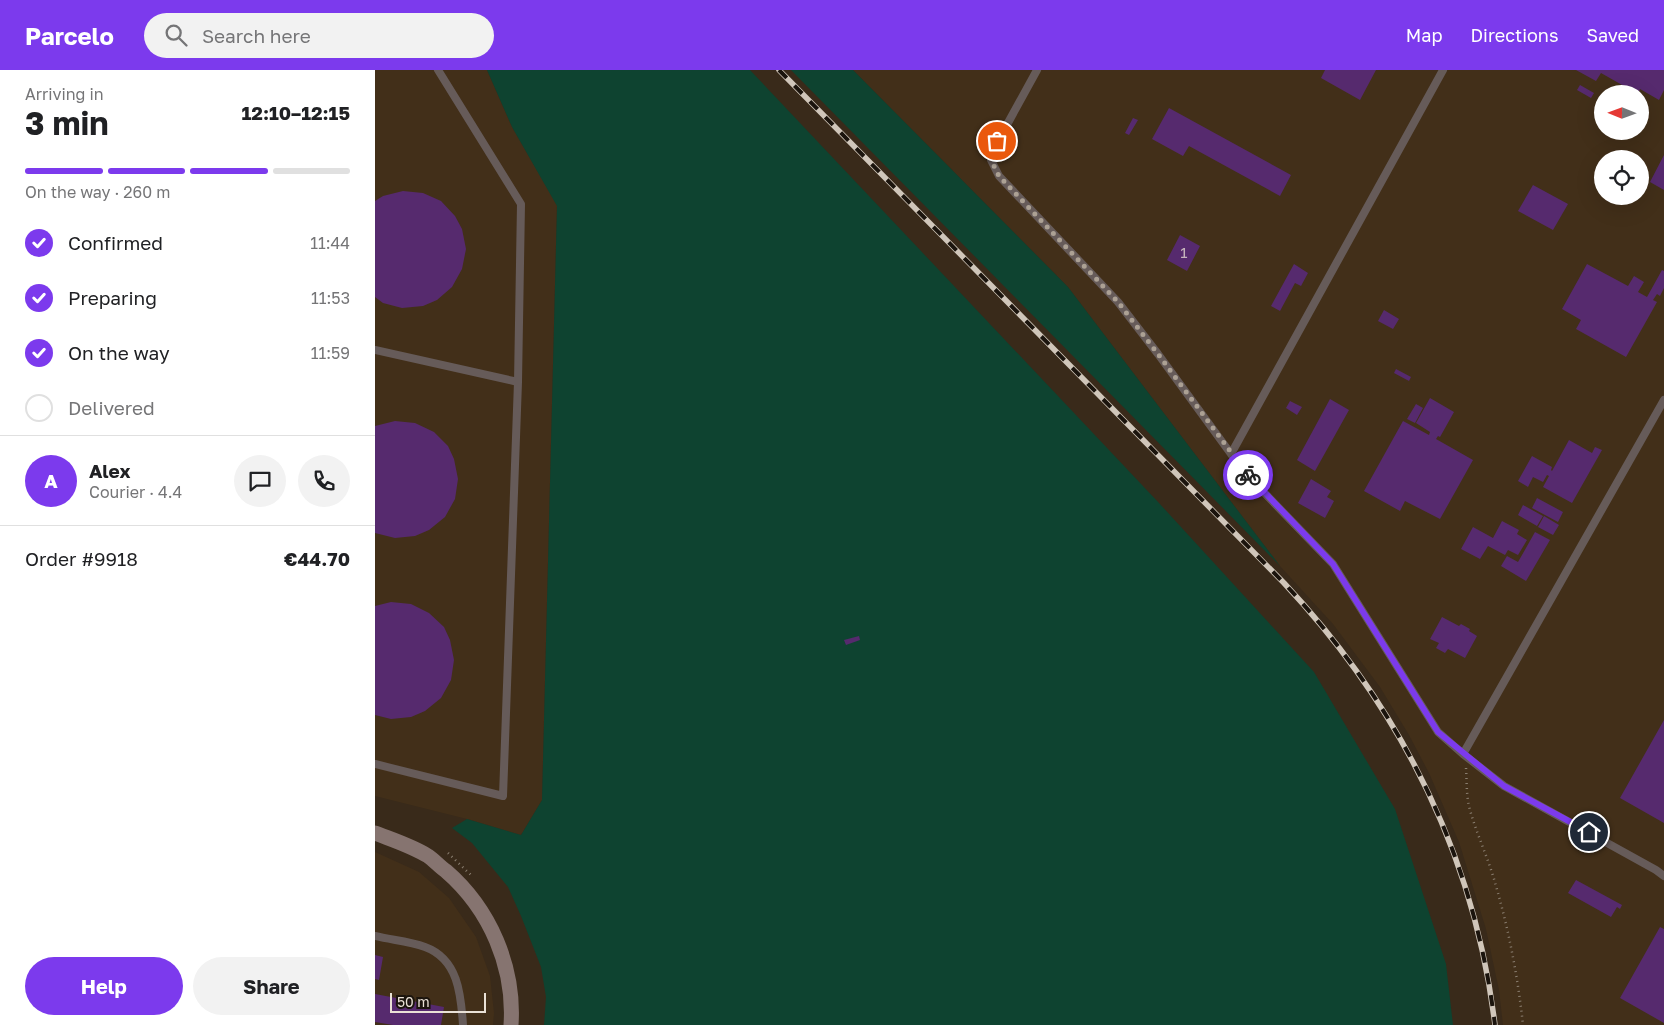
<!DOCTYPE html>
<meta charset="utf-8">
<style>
:root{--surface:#fff;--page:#f2f2f2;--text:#202124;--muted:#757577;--line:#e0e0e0;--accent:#7c3aed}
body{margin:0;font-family:"Golos Text",sans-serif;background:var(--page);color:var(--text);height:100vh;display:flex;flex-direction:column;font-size:19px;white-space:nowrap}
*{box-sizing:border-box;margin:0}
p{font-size:16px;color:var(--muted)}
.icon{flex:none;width:28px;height:28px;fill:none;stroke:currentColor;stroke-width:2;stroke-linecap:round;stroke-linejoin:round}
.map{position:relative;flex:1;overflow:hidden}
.details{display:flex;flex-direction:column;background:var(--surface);width:375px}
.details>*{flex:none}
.needle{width:32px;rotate:271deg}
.tools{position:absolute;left:1219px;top:15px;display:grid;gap:10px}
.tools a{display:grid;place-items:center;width:55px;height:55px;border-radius:50%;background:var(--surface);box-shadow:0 5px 20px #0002;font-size:25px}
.scale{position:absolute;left:15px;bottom:12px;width:96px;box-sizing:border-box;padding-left:5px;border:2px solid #eae1d6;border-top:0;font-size:14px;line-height:18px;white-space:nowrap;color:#eae1d6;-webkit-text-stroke:4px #1b140d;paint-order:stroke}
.pin{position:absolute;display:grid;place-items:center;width:42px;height:42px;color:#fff;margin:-21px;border:2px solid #fff;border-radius:50%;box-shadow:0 1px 5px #0007}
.courier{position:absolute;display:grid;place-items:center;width:50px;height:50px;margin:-25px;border:4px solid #7c3aed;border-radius:50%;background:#fff;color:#222;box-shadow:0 1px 6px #0007}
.overview em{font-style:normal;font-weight:700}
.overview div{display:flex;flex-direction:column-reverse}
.overview{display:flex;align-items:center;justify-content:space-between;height:85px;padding:0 25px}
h1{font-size:32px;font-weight:700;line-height:38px}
.bar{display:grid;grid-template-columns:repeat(4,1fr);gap:8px 5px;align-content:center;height:60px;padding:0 25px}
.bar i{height:6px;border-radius:4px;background:var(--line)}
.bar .current{background:var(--accent)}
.bar p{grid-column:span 4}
.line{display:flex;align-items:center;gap:12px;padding:0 25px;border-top:1px solid var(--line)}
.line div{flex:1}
.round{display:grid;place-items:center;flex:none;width:52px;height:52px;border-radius:26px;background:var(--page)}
ol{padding:0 25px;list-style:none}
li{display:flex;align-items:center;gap:15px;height:55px}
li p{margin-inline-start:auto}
li .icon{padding:5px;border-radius:50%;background:var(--accent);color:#fff;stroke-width:4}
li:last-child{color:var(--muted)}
li i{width:28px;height:28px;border:2px solid var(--line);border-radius:50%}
.button{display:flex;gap:10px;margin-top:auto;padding:10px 25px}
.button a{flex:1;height:58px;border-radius:30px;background:var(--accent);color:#fff;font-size:20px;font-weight:700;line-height:58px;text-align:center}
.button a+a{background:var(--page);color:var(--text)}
header{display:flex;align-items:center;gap:30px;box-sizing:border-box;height:70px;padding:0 25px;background:var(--accent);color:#fff}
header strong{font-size:24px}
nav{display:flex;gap:28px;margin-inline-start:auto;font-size:18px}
.search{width:350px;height:45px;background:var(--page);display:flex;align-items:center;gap:12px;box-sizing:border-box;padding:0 18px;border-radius:28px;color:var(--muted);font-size:19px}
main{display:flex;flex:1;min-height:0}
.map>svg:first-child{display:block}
.built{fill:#422f19;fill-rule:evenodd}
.green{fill:#0e4330}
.building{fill:#562a6e}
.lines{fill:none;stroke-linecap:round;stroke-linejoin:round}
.path{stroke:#8a7e70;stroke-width:2.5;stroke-dasharray:1 4;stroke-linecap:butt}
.lane{stroke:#665b59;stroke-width:8}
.secondary{stroke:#867470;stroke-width:15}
.rail-casing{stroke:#d0c6ba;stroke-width:5.5}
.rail{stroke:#1b140d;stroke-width:4;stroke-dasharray:11;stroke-linecap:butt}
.done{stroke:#aca194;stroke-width:5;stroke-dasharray:0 9}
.route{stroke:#7c3aed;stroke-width:6}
.labels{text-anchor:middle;stroke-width:4.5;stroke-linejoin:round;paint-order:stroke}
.number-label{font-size:15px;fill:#c5b3bc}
</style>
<header>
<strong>Parcelo</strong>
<div class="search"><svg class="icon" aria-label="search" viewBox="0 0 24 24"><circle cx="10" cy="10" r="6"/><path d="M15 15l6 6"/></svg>Search here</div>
<nav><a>Map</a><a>Directions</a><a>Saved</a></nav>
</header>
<main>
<section class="details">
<div class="overview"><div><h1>3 min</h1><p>Arriving in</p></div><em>12:10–12:15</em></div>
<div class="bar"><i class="current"></i><i class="current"></i><i class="current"></i><i></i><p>On the way · 260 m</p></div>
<ol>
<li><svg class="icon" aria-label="check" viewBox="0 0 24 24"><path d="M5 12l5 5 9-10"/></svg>Confirmed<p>11:44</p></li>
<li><svg class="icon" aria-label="check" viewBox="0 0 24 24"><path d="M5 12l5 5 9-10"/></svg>Preparing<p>11:53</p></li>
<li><svg class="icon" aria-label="check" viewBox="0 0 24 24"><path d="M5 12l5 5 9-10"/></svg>On the way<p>11:59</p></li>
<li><i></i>Delivered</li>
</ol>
<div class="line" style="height:90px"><b class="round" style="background:var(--accent);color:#fff">A</b><div><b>Alex</b><p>Courier · 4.4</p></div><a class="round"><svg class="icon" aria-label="chat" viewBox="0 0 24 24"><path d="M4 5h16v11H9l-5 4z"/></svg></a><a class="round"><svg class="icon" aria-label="phone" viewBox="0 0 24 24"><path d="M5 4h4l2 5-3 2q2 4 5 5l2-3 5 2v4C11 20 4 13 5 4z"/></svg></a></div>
<div class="line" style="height:65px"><div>Order #9918</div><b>€44.70</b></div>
<div class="button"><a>Help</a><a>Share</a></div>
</section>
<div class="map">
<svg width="1289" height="955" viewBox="0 0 1289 955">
<rect width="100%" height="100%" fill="#392a1a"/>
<path class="built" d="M0,0H112L137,57L182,135L167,730L146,765L92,749L0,726Z
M478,0H1289V955H1128L1124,920L1111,859L1084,772L1054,703L1034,665L1005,617L958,554L905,496L693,217ZM1228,24H1265V61H1228ZM1228,89H1265V126H1228Z
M0,782L44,802L74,828L101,867L115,906L119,943L118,955H0Z"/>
<path class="green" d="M112,0H375L784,433L939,602L1020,739L1071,894L1078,955H169L171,927L166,897L146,846L133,817L97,773L77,758L92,749L146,765L167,730L182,136L137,57Z
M416,0H478L693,217L905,496Z"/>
<path class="building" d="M950,0H1001L985,30L946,8Z
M1201,0H1289V20L1284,30L1265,19L1263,24L1226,3L1221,11Z
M1205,15L1219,23L1216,28L1202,20Z
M794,38L916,105L905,126L814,76L808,86L777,69Z
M758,48L763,50L754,65L750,63Z
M1289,85V120L1275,112Z
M1158,115L1193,134L1178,160L1143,141Z
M28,121L48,123L66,131L80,146L87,159L91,179L87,199L77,217L62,230L48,236L27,238L8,233L0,227V131L8,126Z
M805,165L825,176L812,201L792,190Z
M919,194L933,203L926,216L920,213L905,241L896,236Z
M1212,194L1253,216L1259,206L1269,212L1263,222L1272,227L1287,200L1289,201V218L1285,226L1282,224L1278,230L1282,232L1251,287L1201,259L1206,250L1187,239Z
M1009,240L1024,249L1018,259L1003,251Z
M1021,299L1036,307L1034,311L1019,303Z
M1055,328L1079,342L1065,367L1063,366L1061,369L1098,390L1065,449L1030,431L1025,441L989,421L1028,351L1054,365L1055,362L1041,353Z
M955,329L974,340L940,401L922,390Z
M915,331L927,337L922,345L911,338Z
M1041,334L1048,338L1040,353L1032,349Z
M20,351L40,353L59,362L73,376L79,389L83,409L80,429L70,447L54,460L40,466L20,468L0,463V356Z
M1194,370L1217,383L1220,377L1227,380L1197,433L1168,417L1174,406L1172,405L1168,412L1158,407L1153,417L1143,411L1157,386L1177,397L1176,400L1177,401Z
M936,409L956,421L952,427L959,431L950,448L923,433Z
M1162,428L1188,442L1183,452L1157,438Z
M1148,435L1168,446L1162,456L1143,445Z
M1169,446L1184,455L1178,465L1163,457Z
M1127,451L1144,460L1142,464L1152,470L1143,485L1133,480L1130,485L1113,476L1105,489L1086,479L1098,457L1118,468Z
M1160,462L1175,470L1151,511L1126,496L1132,486L1143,492Z
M16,532L36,534L54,543L69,557L75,570L79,590L76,610L66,628L50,641L36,647L16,649L0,645V536Z
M1067,547L1084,556L1086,554L1095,559L1094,561L1102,566L1090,588L1073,579L1070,583L1061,578L1064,573L1055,569Z
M484,566L485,570L471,575L469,570Z
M1289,650V753L1245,728Z
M1201,810L1247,835L1245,839L1242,837L1236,847L1193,823Z
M1285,857L1289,859V953L1245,928Z
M0,885L8,887L4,910L0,909Z
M0,924L69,937L66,955H18L0,952Z"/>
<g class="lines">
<path class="path" d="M1091,698C1092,712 1091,726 1095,740C1102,765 1114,790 1121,816C1134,861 1143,908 1148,955
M73,783L98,807"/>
<path class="lane" d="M662,0L623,71L616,90L624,106L743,232L783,284L856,384L1068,0
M0,280L143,312L146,134L63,0
M856,384L873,406L958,494L1063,662L1088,684L1289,330
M1088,684L1129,716L1281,800L1289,806
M0,694L128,726L143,312
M0,866C16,870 34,871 50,877C83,889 86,924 88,955"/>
<path class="secondary" d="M0,763C18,770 37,776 53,786C59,790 65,797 71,801C115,839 140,897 136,955"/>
<defs>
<path id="rail" d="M404,0L909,513C1026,638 1099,784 1120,955"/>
</defs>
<use href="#rail" class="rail-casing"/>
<use href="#rail" class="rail"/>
</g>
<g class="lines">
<path class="done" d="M622,71L616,90L624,106L743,232L783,284L873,405"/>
<path class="route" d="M873,405L958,494L1063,662L1129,716L1214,762"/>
</g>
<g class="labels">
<g class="number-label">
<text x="809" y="188">1</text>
</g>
</g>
</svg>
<div class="tools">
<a><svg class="needle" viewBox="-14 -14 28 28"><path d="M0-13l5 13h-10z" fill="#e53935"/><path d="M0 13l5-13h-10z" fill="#757577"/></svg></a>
<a><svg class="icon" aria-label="locate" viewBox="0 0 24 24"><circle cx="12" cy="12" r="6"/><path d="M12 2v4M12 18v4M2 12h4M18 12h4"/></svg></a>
</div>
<div class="scale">50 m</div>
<div class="pin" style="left:622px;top:71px;background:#ea580c"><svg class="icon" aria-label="bag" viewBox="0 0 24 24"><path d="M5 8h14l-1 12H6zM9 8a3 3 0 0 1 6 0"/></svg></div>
<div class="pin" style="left:1214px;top:762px;background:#1f2937"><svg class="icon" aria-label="home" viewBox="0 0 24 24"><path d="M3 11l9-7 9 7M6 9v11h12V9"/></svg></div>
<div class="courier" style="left:873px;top:405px"><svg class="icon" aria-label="bike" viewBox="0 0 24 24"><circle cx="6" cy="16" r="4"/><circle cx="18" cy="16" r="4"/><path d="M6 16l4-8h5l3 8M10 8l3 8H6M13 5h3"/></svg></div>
</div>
</main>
